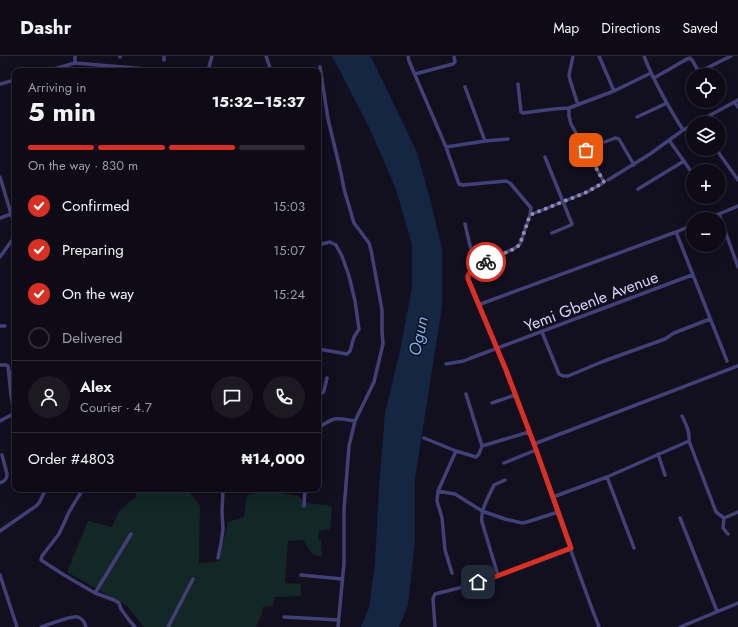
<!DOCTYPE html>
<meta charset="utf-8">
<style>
:root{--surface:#0e0b16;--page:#1c1923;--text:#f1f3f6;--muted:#9b9ba1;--line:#2e2b35;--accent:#d93025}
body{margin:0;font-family:Jost,sans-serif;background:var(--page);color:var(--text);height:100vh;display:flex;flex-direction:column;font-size:15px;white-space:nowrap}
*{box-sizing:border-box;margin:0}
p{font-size:13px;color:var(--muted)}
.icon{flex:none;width:22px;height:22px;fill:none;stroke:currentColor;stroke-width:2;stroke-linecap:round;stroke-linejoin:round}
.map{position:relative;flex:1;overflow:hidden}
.side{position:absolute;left:12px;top:12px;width:309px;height:424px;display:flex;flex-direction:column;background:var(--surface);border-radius:8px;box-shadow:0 4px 16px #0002,0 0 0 1px var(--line)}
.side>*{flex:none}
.fabs{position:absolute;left:686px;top:12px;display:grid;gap:8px}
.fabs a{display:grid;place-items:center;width:40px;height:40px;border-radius:50%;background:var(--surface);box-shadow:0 4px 16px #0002,0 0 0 1px var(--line);font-size:20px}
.pin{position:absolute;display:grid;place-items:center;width:34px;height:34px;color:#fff;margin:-17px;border-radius:8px;box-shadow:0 2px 6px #0006}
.courier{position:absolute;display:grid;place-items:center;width:40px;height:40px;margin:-20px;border:3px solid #d93025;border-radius:50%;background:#fff;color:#222;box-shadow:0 1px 5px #0007}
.summary em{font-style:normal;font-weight:700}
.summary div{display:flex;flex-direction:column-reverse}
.summary{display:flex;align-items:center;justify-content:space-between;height:68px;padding:0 16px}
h1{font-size:26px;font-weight:700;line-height:30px}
.bar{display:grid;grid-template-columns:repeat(4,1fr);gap:6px 4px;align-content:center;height:48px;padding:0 16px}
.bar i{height:5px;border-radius:3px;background:var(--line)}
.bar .current{background:var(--accent)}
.bar p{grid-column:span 4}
.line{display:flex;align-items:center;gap:10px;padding:0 16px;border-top:1px solid var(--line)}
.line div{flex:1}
.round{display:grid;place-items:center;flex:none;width:42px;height:42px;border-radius:21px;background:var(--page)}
ol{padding:0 16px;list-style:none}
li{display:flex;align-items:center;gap:12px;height:44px}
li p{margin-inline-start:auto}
li .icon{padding:4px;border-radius:50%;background:var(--accent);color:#fff;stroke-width:4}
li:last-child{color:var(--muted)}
li i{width:22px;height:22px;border:2px solid var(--line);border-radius:50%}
header{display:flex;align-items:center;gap:24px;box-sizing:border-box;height:56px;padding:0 20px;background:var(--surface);border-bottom:1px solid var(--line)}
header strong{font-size:19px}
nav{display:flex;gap:22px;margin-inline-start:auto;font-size:14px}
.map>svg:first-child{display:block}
.green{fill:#132727}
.water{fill:#152642}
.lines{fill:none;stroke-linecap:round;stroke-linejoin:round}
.minor{stroke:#434077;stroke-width:3.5}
.done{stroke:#938eac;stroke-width:4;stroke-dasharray:0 7.2}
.route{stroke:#d93025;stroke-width:5}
.labels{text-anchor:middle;stroke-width:3;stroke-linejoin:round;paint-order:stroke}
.street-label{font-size:16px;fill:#d8d2f9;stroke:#120f1e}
.water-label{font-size:17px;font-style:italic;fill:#6daeec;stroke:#120f1e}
</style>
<header>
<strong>Dashr</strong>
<nav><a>Map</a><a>Directions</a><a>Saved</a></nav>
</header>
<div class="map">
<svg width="738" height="571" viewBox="0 0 738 571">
<rect width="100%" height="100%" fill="#120f1e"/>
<path class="green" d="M132,433H187L200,450L199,507L219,505L228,466L244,461L247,439L267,435L298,440L305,447L327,449L332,451L330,473L319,475L318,482L321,485L322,501L312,498L303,484L288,485L285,527L301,528V540L274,541L273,550L263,551L261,560L256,571H144L127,550L67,516L88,465L112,471L119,455L137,440Z"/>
<path class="water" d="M332,0H370L372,3L416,94L430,143L442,193V251L415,422V485L408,549L399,571H361L369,552L375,508L378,446L385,357L400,295L412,231V189L396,133L369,71Z"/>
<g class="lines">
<path class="minor" d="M75,0V7
M266,0L271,15
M408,0L409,5L446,91L459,128L463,129L506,125L510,127L531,152L530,159L520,188L518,190C508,198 467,208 468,223L478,249
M573,0L569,19L570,24L578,49
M599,0L614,35
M644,0C654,26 668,50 683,74
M120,1V0
M164,4V0
M320,11L328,63L341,117L344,133L354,167L369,187L371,194L382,254V275L383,288L374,326L355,365L349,390L344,454V507L338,571
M47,15L75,7L146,13L180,15
M208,15L212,0
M415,18L453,8L455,6L454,0
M654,22L687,3L690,2L692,4L699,16L731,0
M0,28L15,24
M518,28L521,56L523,57L554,53L569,52L614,35L651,17
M465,31L485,85
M734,46L738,51
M637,61L667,47
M696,67L738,44
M669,84L693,118
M605,86L615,82L619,83L634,109
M446,91L485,85L508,83
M716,93L738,124
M545,101L572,168L571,169L552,177
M0,121L15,171
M608,124L650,98L683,74L693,69
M638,133L684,105
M719,158L738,211
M530,159L587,136L603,127L604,126L571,68L569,60V52
M0,162L11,158
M707,163L738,150
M465,168L475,211
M676,176L727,305
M318,189L330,186L336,189L342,200L349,220L355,245L359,273L354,281L350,295L347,298L318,293
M0,201L15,180
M0,270H5
M542,276L559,318L563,320H568L604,305L665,283L674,277L710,263
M446,308L464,305L471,302L692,219
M0,309H6L8,310L11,339L14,357
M9,319L15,312
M318,338H321L324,335L327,322
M466,338L482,390
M492,347L515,339
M682,360C686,368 690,376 689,385L716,456L724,462L738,456
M0,365L15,357
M318,372C335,360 335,362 355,365
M424,382L456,395L476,401L479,398L482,390L529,376
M534,388L738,310
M658,398L665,419
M504,407L536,394
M607,421L634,492
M0,427C5,425 7,423 7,418L2,399
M83,433L69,456L59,478L42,500L41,504L64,519L95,537L114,544L119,547L121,553L129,564L135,571
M438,435L455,438L482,455L505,463L522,467L527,466L558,456
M553,441L607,421L689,385
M304,450L305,433
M680,462L717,555
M724,462L723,472L728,478
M0,475L36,450L39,447L46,433
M218,502L221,487L223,473L222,456L223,433
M497,516L482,466C480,454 489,440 494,429L505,424
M452,517L445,494L442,462L437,445L438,435L456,395
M0,519L17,571
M301,519L342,523
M95,537L131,478
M284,561L339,564
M41,571C48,569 72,559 78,561C83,563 85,567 86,571
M168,571L193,523
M435,571L433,543L434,540L435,538L463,531L492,522L571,493
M599,571C571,499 548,426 521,353C508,318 494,283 478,249L676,176L693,169
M680,571L738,547"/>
</g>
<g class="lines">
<path class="done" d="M486,206L516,192L520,188L530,159L587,136L603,127L604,126L586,94"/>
<path class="route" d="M478,526L492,522L571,492L534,388L506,314L468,223V220C471,212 479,209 486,206"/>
</g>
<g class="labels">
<g class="street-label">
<text transform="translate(591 245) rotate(-21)" y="6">Yemi Gbenle Avenue</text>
</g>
<g class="water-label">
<text transform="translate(418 280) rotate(-78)" y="6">Ogun</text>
</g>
</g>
</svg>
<div class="fabs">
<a><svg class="icon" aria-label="locate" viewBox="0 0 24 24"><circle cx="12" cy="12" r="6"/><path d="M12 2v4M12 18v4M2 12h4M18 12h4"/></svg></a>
<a><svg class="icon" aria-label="layers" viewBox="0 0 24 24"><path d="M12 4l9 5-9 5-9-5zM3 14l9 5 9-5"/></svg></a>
<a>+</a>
<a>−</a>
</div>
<div class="pin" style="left:586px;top:94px;background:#ea580c"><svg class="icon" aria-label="bag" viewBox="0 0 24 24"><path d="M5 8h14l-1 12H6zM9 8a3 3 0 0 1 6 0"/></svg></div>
<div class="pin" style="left:478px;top:526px;background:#1f2937"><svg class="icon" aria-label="home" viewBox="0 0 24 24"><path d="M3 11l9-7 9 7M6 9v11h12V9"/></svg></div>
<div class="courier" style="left:486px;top:206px"><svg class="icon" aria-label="bike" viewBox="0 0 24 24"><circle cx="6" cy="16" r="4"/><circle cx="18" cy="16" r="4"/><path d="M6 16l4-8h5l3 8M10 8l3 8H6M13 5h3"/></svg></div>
<section class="side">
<div class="summary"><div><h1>5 min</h1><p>Arriving in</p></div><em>15:32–15:37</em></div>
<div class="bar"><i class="current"></i><i class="current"></i><i class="current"></i><i></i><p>On the way · 830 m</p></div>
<ol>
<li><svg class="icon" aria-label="check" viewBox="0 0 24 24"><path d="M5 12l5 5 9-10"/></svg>Confirmed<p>15:03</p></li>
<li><svg class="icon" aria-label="check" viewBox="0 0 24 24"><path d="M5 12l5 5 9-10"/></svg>Preparing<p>15:07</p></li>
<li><svg class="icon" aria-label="check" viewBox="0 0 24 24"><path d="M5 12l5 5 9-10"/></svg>On the way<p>15:24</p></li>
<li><i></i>Delivered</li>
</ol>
<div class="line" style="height:72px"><a class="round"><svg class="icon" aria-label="person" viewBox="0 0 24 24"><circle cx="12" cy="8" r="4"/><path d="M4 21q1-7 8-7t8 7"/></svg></a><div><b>Alex</b><p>Courier · 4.7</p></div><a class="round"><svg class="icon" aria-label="chat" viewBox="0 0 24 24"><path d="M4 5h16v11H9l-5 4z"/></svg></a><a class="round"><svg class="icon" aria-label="phone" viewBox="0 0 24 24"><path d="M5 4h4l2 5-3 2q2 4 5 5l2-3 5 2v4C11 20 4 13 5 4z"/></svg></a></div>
<div class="line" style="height:52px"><div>Order #4803</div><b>₦14,000</b></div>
</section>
</div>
